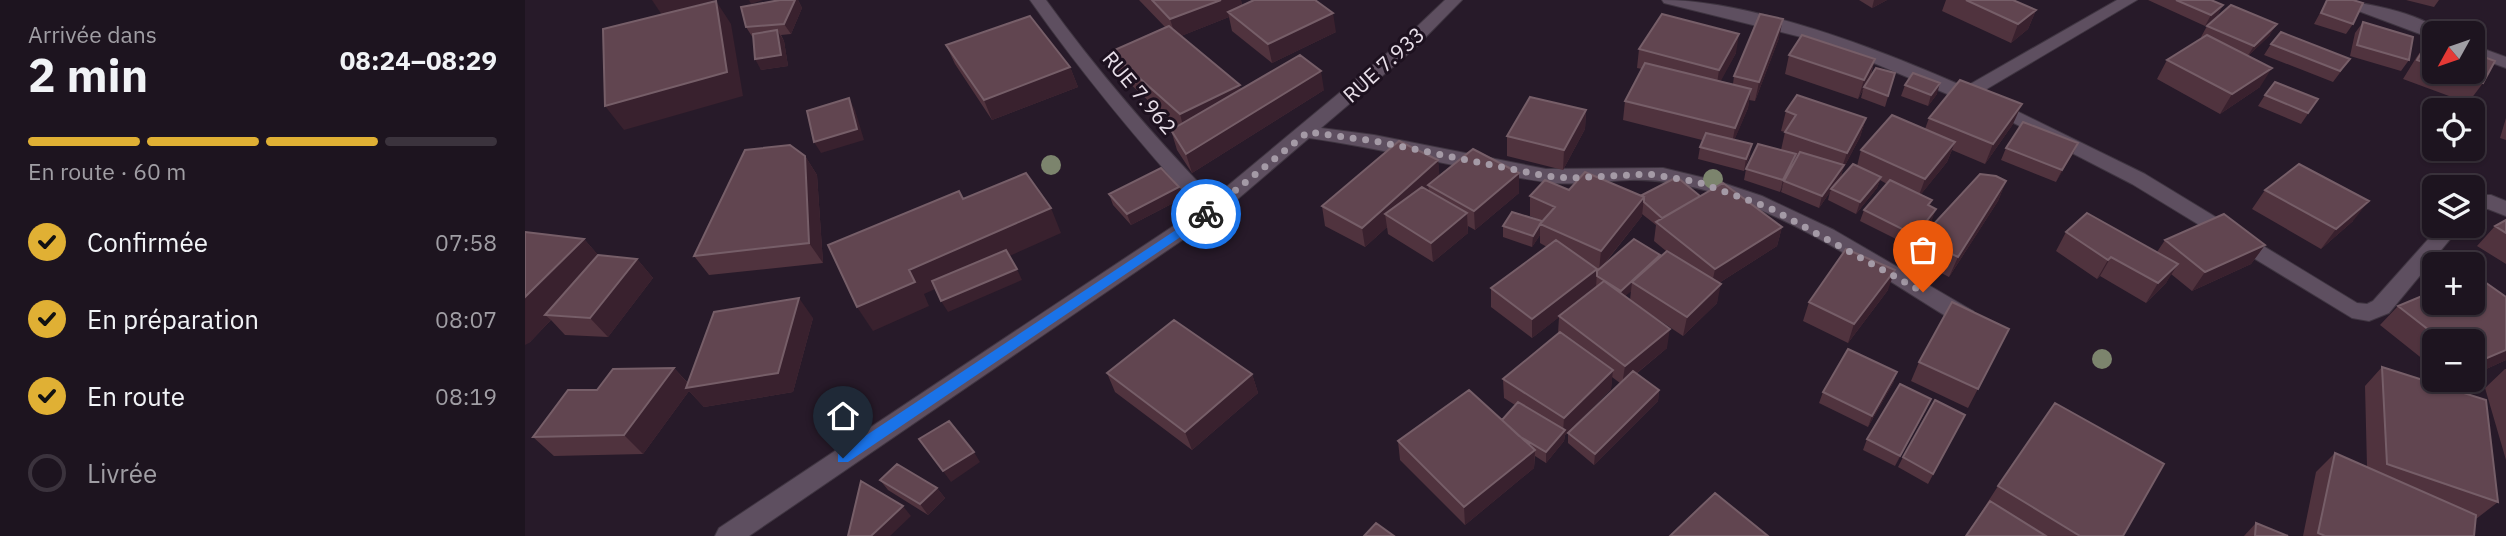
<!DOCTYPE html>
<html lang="fr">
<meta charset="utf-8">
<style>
:root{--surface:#1d141f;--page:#251d28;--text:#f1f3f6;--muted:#a09ea4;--line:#3b333d;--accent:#e0b034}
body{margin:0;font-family:"IBM Plex Sans",sans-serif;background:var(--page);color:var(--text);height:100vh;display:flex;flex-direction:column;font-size:26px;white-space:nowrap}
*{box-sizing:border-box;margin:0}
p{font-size:23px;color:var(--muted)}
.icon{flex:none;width:38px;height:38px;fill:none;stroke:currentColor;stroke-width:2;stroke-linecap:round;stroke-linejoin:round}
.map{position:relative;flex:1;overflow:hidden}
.panel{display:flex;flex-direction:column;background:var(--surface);width:525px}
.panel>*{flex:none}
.needle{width:46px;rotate:230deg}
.controls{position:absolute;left:1897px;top:21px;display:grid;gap:14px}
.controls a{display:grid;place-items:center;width:63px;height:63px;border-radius:10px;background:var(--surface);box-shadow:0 2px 5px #0004,0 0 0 2px var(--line);font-size:35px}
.pin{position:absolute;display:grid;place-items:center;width:60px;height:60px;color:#fff;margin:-72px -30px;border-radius:50% 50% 50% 0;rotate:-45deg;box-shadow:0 0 7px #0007}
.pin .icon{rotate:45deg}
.courier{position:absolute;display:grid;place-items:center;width:70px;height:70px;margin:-35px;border:5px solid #1a73e8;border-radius:50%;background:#fff;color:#222;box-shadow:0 2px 9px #0007}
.head em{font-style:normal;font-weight:700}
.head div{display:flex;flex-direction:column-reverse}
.head{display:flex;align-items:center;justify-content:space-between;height:119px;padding:0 28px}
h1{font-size:46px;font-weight:700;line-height:52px}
.bar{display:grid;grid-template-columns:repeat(4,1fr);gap:10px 7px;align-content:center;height:84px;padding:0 28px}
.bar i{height:9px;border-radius:5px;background:var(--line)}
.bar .current{background:var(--accent)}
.bar p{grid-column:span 4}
ol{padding:0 28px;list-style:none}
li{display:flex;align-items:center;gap:21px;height:77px}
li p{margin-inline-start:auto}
li .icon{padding:7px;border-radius:50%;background:var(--accent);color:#111;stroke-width:4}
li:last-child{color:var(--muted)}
li i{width:38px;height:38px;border:4px solid var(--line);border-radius:50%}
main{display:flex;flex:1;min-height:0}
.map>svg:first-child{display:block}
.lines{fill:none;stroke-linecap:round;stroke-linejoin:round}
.minor-casing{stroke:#3f3541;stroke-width:2}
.minor{fill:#5e4f60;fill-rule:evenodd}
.tree{fill:#7c846d}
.wall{fill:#50333e;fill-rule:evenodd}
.shaded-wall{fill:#39212e}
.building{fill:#614550;stroke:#765e68;stroke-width:2}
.route{fill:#1a73e8}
.done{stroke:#a49aa6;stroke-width:7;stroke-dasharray:0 12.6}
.labels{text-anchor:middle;stroke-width:6;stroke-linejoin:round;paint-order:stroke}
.street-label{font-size:21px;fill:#e8dfe9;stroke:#1d111f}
</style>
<main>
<section class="panel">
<div class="head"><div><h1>2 min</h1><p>Arrivée dans</p></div><em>08:24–08:29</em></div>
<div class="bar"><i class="current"></i><i class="current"></i><i class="current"></i><i></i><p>En route · 60 m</p></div>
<ol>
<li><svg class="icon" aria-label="check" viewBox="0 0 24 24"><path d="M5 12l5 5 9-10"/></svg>Confirmée<p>07:58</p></li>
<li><svg class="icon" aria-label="check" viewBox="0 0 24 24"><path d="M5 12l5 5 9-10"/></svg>En préparation<p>08:07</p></li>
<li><svg class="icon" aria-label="check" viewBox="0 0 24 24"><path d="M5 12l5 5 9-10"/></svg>En route<p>08:19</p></li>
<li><i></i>Livrée</li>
</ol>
</section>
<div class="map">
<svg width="1981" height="536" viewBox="0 0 1981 536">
<rect width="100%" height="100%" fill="#271a29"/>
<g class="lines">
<defs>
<path id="minor" d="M505,0H521C572,71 628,135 688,198L878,40L920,0H937L890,48L796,128L849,135L1021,169L1138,168L1192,181L1237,196L1309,230L1448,311L1451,317L1448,323H1432C1353,275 1273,217 1183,191C1157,184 1132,179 1105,180C1077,181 1047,186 1020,182C940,170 863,149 784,138L694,215L224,536H190L194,528L674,209C614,142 557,74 505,0Z
M1137,0C1227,0 1357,50 1440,87L1592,0H1612L1455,93L1620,174L1832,303L1842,304L1848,301L1915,226H1936L1864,313L1844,321L1827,318L1607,184L1479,118L1344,61L1276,37L1139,3Z
M1804,0C1831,0 1899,13 1917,33H1909V38L1903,37Z
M1948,45L1981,57V68L1948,56Z
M1948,195H1966L1981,201V216L1963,209H1948Z"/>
</defs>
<use href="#minor" class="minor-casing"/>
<use href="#minor" class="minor"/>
</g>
<g class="tree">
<circle cx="526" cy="165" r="10"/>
<circle cx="1188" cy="179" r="10"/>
<circle cx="1577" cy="359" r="10"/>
</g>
<path class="wall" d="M255,0H273L277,8L266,34L256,35L259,41L263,66L236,70L228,38L221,27Z
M614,0H716L717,6L811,32L747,63L707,31L704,17L656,36L716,90H799L667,173L652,150L646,130L652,127L591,71L585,52L640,27Z
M1334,0H1362L1347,8Z
M1421,0H1488L1511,10L1503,29L1486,43L1417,11Z
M1623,0H1686L1698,5L1692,16L1680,26Z
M1802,0H1828V24L1821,34L1789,24Z
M1881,0H1914L1909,7Z
M1838,22L1884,60L1876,71L1825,56L1830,33Z
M1682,26L1745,35L1723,56L1735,87L1695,114L1632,79L1642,60L1678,38L1676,37Z
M1254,38L1230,101L1224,100L1223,108L1209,140L1225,155L1219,171L1173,159L1175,147L1177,140L1098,120L1100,101L1117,69L1112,68L1114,49L1211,53L1195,81L1208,84L1209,76Z
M1905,38L1909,40V72H1948L1958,83L1943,103L1878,79L1891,58Z
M1746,44L1817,70L1808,82L1739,55Z
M421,45L545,67L553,87L467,120L430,64Z
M1264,55L1350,59L1345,78L1370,73L1360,107L1336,98L1338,90L1333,99L1260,74Z
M1380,85L1412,94L1403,106L1376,96Z
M1740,95L1793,99L1776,124L1733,106Z
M1061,110L1060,129L1038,170L982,156V136Z
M1261,111L1341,118L1335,137L1318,169L1316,176L1311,183L1332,166L1336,150L1400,129L1404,118L1488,124L1460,164L1427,150L1422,162L1396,194L1407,200L1405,205L1407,220L1392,239L1382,234L1377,242L1335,221L1339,210L1362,184L1355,180L1352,188L1331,214L1303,200L1305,192L1294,208L1256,192L1258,185L1255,192L1219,180L1221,169L1256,150L1260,132L1256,131Z
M1981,118V140L1975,138Z
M1553,143L1531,182L1476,160L1481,148Z
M280,156L292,175L298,263L184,275L169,256Z
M913,160L914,176L994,193L950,230L943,226V233L908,262L863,234L862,227L840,247L800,226L797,206Z
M1481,181L1473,201L1424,277L1387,258L1395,239Z
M654,187L658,198L606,225L588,205L584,194Z
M1044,190L1116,195L1175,196L1257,227L1252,246L1194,283L1192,303L1158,336L1122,312L1142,348L1111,374L1134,390L1133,401L1069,465L1043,443V433L1095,383L1087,377L1086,389L1040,435L1039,441L1021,463L1010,456L1009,468L940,525L875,460L873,441L977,420L990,405L979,398L978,379L1033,333L1034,317L1007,338L966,307V288L1022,247L1015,243V235L1007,247L978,237V226L1014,220L1005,216V196ZM1117,214L1131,225L1129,241L1141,251L1135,257V255L1077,267L1117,216ZM1106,291L1105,300L1100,296Z
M1740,190L1828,221L1796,249L1727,209Z
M1981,220V264L1952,246L1970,226Z
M1541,232L1632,252L1640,240L1740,245L1726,264L1667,291L1646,274L1641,283L1621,303L1575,276L1572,279L1531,251Z
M59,239L73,255L112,259L128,278L83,337L40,335L26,320L4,343Z
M1363,290L1323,343L1278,321L1284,302Z
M1981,297V360L1948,375V341H1909V368L1855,325L1873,306Z
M288,318L268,392L179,407L164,391L118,454L29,456L8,437L72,390L149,368L163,383Z
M1484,329L1443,408L1386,381L1394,362Z
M1857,367L1973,502L1951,519L1949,536H1778L1791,472L1810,453L1842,467L1840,386Z
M1980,369H1981V460L1960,388Z
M1372,372L1368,383L1343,427L1294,403L1298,392Z
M582,373L727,374L733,393L667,450L590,392Z
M1924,380H1936L1928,383Z
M1401,410L1370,466L1338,450L1342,439Z
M1440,415L1403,484L1373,467L1378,457Z
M355,480L412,488L420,498L403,515L363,490Z
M1473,486L1598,536H1441Z
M1731,523L1763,536H1719Z"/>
<path class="shaded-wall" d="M127,0H190L137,15Z
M224,0H238L226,4Z
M270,0H273L277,8L266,34L259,24Z
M696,0H716L718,12H703L704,17L651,38L645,19Z
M1349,0H1362L1347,8Z
M191,1L206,24L218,96L99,130L80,106Z
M1698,5L1692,16L1680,26L1686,15Z
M1511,10L1503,29L1486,43L1493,24Z
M808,13L811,32L747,63L743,44Z
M1258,19L1254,38L1230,101L1234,82Z
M1752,24L1745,35L1722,57L1729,46Z
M252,30L259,41L263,66L236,70L230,59Z
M1214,34L1211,53L1191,90L1194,70Z
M1350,59L1344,78L1333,99L1339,80Z
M545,67L553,87L467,120L459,100Z
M1747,68L1735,87L1695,114L1707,94Z
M796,71L799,90L667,173L661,154Z
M1415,83L1412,94L1403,106L1406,95Z
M715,85L719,104L660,134L655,114Z
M1226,89L1223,108L1206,148L1210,128Z
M324,98L330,110L339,140L296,153L289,142Z
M1497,104L1488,124L1460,164L1468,144Z
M1061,110L1060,129L1038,170L1039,150Z
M1341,118L1335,137L1318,169L1316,176L1294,208L1297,196L1317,167L1322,153Z
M1430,142L1422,162L1393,198L1400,179Z
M1553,143L1548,154L1531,182L1537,170Z
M1227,144L1225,155L1219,171L1221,159Z
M1271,154L1268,165L1259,181L1255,192L1258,180Z
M280,156L292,175L298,263L284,243Z
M913,160L915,180L903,185L904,190L860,214L862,227L840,247L837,228Z
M994,173V193L950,230L949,211Z
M1356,177L1352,188L1331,214L1335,202Z
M1481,181L1473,201L1424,277L1433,257Z
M654,187L658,198L606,225L602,214Z
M1119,197L1117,216L1074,270L1076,251Z
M1844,201L1828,221L1796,249L1811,229Z
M526,208L536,233L399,294L404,306L348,331L332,307L384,270Z
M1411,209L1407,220L1392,239L1396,228Z
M942,213L943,233L908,262L906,243Z
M1386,223L1382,234L1377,242L1381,231Z
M1015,224V235L1007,247L1008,236Z
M1257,227L1252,246L1186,288L1190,269Z
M59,239L80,263L20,315L26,320L4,343L0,345V297Z
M1740,245L1726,264L1667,291L1680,272Z
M1135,255L1134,266L1107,282L1106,291L1094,302L1096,291Z
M1586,257L1575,276L1572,279L1583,260Z
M112,259L128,278L83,337L65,318Z
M1653,264L1641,283L1621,303L1633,283Z
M492,269L497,280L423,312L416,301Z
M1072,269L1071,289L1007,338V319Z
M1370,270L1363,290L1323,343L1329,324Z
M1196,284L1192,303L1158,336L1162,317Z
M274,298L288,318L268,392L179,407L164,391L118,454L99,435L149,368L166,387Z
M1145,329L1142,348L1097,385L1100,366Z
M1981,350V360L1948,375V364Z
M1088,370L1086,389L1040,435L1039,441L1021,463V452L1038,433L1039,418Z
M1372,372L1368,383L1343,427L1347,416Z
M727,374L733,393L667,450L660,432Z
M1134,390L1133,401L1069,465L1070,454Z
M1406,399L1401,410L1370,466L1375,456Z
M1010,450L1009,468L940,525L939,507Z
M449,452L455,462L426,482L418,471Z
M412,488L420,498L403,515L395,504Z
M378,506L386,516L365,536H346Z"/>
<path class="building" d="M255,0H270L259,24L221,27L216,7Z
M627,0H696L645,19Z
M729,0H790L808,13L743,44L703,12Z
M1441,0H1488L1511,10L1493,24Z
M1651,0H1686L1698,5L1686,15Z
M1802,0H1828L1838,3L1828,24L1796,13Z
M191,1L202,72L80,106L78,29Z
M1706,5L1752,24L1729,46L1682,26Z
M1137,14L1214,34L1194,70L1114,49Z
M1235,14L1258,19L1234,82L1209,76Z
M505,16L545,67L459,100L421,45Z
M1838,22L1888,37L1884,60L1832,45Z
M644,26L715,85L655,114L585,52Z
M252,30L256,55L230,59L228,34Z
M1756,32L1825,59L1815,71L1746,44Z
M1277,35L1350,59L1339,80L1264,55Z
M1682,35L1747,68L1707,94L1642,60Z
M1905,38L1909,40V66L1892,60Z
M1948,53L1970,61L1958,83L1926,72H1948Z
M775,55L796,71L661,154L646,130Z
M1120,63L1226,89L1210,128L1100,101Z
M1351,68L1370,73L1363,96L1339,87Z
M1388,73L1415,83L1406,95L1380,85Z
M1435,80L1497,104L1468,144L1404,118Z
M1750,82L1793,99L1783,113L1740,95Z
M1272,95L1341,118L1322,153L1260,132L1271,115L1261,111Z
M1005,97L1061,110L1039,150L982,136Z
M324,98L332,129L289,142L282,111Z
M1367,115L1430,142L1400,179L1336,150Z
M1498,122L1553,143L1537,170L1481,148Z
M1181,133L1227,144L1221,159L1175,147Z
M874,141L913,160L837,228L797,206Z
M1233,144L1271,154L1258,180L1221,169Z
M265,145L280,156L284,243L169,256L220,150Z
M948,149L994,173L949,211L903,185Z
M1275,152L1319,165L1297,196L1259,181Z
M1328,164L1356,177L1335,202L1306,189Z
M1774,164L1844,201L1811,229L1740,190Z
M636,168L654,187L602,214L584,194Z
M1060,172L1119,197L1076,251L1015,224L1030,207L1005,196L1020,180L1044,190Z
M501,173L526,208L384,270L390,282L332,307L303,245L434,191L438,199Z
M1455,174L1471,176L1481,181L1433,257L1395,239Z
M1152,177L1175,196L1137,218L1119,202V197L1117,195Z
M1365,180L1407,200L1403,205L1411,209L1396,228L1386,223L1381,231L1339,210Z
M1198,183L1257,227L1190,269L1131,222Z
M897,187L942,213L906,243L860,214Z
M987,212L1017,221L1008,236L978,226Z
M1562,213L1653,264L1633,283L1586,257L1583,260L1541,232Z
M1699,214L1740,245L1680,272L1640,240Z
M1981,220V233L1970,226Z
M0,232L59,239L0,297Z
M1109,239L1135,255L1096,291L1072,276V271Z
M1031,240L1072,269L1007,319L966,288Z
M1321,249L1370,270L1329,324L1284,302Z
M481,250L492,269L416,301L407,281Z
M1142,251L1196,284L1162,317L1107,282Z
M73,255L112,259L65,318L20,315Z
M1950,275L1981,297V350L1948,364V341H1918L1873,306L1909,291V303H1948V276Z
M1079,281L1145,329L1100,366L1034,316Z
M274,298L253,373L161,388L189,312Z
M1427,302L1484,329L1453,389L1394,362Z
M649,320L727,374L660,432L582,373Z
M1035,332L1088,370L1039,418L978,379Z
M1323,349L1372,372L1347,416L1298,392Z
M1857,367L1961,400L1973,502L1862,464Z
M149,368L99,435L8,437L43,390H72L88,369Z
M1108,371L1134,390L1070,454L1043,433Z
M1375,384L1406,399L1375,456L1342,439Z
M944,390L1010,450L939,507L873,441Z
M1410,400L1440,415L1408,474L1378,457Z
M993,402L1040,430L1021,452L994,436L977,420Z
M1530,403L1639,464L1598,536H1555L1473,486Z
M424,421L449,452L418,471L394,439Z
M1810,453L1951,515L1949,536H1800L1793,533Z
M372,464L412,488L395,504L355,480Z
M336,481L378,506L346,536H323Z
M1190,493L1243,536H1145Z
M1465,501L1521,536H1441Z
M851,523L869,536H839Z
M1731,523L1763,536H1730Z"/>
<path class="route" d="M681,210L687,214L685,217L323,462H313V454Z"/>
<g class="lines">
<path class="done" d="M681,214L783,132L849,141L1021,176L1045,178L1124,174L1173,182L1245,208L1398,292"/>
</g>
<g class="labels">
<g class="street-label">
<text transform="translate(859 65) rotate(-42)" y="7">RUE 7.933</text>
<text transform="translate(614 93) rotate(50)" y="7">RUE 7.962</text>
</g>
</g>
</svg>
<div class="controls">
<a><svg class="needle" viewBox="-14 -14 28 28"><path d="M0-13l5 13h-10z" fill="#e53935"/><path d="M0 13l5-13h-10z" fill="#a09ea4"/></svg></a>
<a><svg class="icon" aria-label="locate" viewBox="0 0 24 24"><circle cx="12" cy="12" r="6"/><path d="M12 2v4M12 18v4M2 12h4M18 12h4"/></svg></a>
<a><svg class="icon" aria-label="layers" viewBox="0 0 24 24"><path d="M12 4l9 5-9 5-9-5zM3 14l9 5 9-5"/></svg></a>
<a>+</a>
<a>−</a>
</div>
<div class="pin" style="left:1398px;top:292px;background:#ea580c"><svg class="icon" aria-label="bag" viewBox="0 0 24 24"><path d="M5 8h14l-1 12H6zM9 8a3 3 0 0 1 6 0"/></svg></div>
<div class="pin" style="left:318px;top:458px;background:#1f2937"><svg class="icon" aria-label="home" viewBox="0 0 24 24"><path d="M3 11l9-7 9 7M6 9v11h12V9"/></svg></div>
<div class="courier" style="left:681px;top:214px"><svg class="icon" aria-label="bike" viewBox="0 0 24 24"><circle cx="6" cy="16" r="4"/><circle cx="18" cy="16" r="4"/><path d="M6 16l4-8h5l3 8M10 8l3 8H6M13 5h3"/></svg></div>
</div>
</main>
